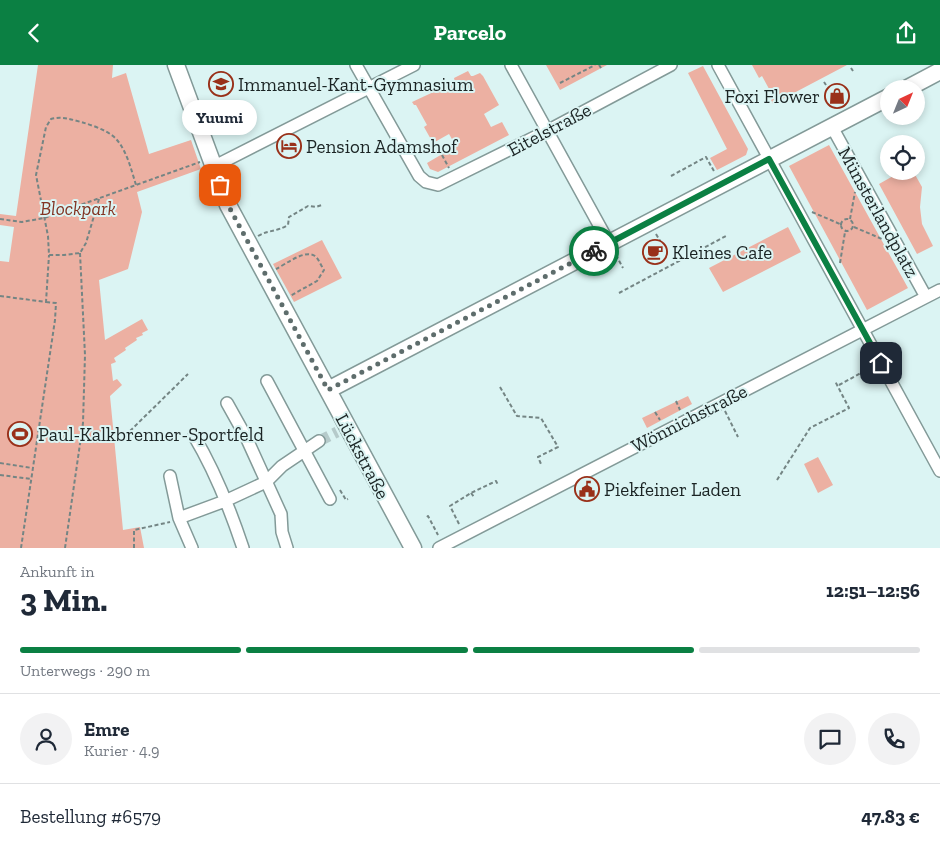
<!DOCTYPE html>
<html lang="de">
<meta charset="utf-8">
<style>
:root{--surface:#fff;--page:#f2f2f3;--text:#1f2937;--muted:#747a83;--line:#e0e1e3;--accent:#0b8043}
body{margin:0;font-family:"Zilla Slab",serif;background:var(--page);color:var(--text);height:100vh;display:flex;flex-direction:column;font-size:19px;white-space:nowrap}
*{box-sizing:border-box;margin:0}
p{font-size:16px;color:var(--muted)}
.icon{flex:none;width:28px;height:28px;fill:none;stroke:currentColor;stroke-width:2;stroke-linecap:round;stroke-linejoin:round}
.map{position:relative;height:483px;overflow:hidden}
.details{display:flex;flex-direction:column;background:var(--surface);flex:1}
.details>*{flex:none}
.needle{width:32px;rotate:43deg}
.fabs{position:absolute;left:880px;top:15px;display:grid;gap:10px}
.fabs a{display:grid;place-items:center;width:45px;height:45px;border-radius:50%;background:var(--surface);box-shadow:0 2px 8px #0003;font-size:25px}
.pin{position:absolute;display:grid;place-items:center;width:42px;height:42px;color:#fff;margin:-21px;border-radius:10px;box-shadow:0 2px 8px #0006}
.courier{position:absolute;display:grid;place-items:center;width:50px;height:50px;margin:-25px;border:4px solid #0b8043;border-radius:50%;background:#fff;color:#222;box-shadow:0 1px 6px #0007}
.bubble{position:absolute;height:35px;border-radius:18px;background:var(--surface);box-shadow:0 2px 8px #0003;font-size:16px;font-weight:800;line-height:35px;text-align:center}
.summary em{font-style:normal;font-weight:800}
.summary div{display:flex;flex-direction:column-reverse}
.summary{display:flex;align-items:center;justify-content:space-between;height:85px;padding:0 20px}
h1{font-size:32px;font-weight:800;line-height:38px}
.bar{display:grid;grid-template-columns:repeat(4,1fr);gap:8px 5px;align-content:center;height:60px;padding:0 20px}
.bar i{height:6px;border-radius:4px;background:var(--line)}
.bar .current{background:var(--accent)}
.bar p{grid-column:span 4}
.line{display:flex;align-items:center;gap:12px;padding:0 20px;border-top:1px solid var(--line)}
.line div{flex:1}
.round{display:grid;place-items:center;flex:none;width:52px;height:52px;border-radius:26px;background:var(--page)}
header{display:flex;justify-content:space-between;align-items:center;height:65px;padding:0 20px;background:var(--accent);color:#fff;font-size:22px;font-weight:800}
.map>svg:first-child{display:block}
.green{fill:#ecb0a2}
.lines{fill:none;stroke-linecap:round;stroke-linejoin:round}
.street-tunnel{stroke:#b5caca;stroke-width:11;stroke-dasharray:11 5.5;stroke-linecap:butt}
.street-casing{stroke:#839a98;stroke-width:14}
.secondary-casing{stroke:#839a98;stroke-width:19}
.path{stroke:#748584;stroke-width:2;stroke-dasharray:4 2.5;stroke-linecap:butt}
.street{stroke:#fff;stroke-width:11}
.secondary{stroke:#fff;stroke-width:16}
.done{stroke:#5e6d6c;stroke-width:5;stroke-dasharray:0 9}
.route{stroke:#0b8043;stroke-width:6}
.labels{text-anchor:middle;stroke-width:4;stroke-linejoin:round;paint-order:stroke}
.poi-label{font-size:19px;fill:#1b2424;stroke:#dbf4f3;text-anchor:start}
.street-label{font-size:19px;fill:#1b2424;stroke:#dbf4f3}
.park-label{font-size:19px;font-style:italic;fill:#823423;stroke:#dbf4f3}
</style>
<header><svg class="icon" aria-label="back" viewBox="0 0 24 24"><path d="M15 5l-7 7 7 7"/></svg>Parcelo<svg class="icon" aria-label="share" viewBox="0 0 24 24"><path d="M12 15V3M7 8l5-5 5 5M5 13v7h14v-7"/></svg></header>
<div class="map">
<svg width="940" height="483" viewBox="0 0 940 483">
<rect width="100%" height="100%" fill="#dbf4f3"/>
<path class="green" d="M38,0H113L112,13L126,8L149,89L191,75L201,104L137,127L142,147L128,204L99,215L105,275L142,254L148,265L142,268L143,270L136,273L137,275L125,283L126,285L114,293L116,297L111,299L113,316L117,314L122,320L110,331L123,465L140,462L144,483H0V196L9,197L14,162L0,160V149L16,151Z
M546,0H607L560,25Z
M752,0H847L773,39L771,35L774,33L762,11L759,13Z
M703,1L748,84L746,90L717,105L710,93L727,84L688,8Z
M468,6L471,11H473L480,8L483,11L499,40L484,49L491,62L502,57L509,70L438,107L430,104L427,98L456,81L449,69L433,78L424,62L427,60L416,40H414L412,37L455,17L454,13Z
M829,80L908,223L867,245L789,101Z
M902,106H913L922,122L920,142L922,159L933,181L917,189L879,119Z
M788,162L801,187L723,227L709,203Z
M322,175L342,213L294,237L273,199Z
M688,331L692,339L647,363L642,353Z
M818,392L833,420L818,428L804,399Z"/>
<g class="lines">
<path class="street-tunnel" d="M319,376L337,367"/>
<defs>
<path id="street" d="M356,0L419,111L426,117L438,120L547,66L671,0
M511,0L609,178
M718,0L940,406
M832,62L926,232
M213,102L414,0
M267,316L330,434
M227,338L246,372L281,449L282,467L287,483
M194,371C215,406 230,444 243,483
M170,411L179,453L192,483
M179,453L225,436L266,417L282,401L319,376
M439,483L940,225"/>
<path id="secondary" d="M176,0L228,140L413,483
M906,24L940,6
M328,325L889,32"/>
</defs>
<use href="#street" class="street-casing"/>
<use href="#secondary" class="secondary-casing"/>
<path class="path" d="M599,0L601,3
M851,3L853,6
M824,17L826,20
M560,18L595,0
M442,90L449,103
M671,111L706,92L715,108
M99,134L86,178L80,188L64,190H49L48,171L36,110L46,62L51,54C61,51 70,54 81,57C91,60 104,64 113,71C126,82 131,104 136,120
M812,147L840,159
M841 160a6 6 0 1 1 12 0a6 6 0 1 1-12 0Z
M0,154L22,157L44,153L200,97
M850,154L855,127
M854,162L882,174
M656,169L663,181
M258,171C268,165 276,167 288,160L289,152L308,141L316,142L322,140
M616,190L623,203
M840,198L845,167
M276,204C286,199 305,184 315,191C319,194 321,201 324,205L317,216L290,231
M619,228L726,171
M0,231L46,237L49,190
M839,320L872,302
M500,322L517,351L541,353L558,382L538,392L541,399
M676,336L680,345
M725,346L738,372
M655,347L660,355
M130,366L188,309
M0,398L32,403
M0,410L31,414
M777,415L810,363L849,343L835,316
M340,425L346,435L348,434
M471,428L474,432
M427,452L428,451L438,470
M459,459L450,441L471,428L496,416L498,420
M21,483L55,255L56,238L46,237
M65,483L83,358L85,290L80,188
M134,483V465L170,457"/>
<use href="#street" class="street"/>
<use href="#secondary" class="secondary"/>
</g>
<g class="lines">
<path class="done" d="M220,120L228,140L328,325L594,186"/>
<path class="route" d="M594,186L769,94L881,298"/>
</g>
<defs>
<symbol id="school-ring" viewBox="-11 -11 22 22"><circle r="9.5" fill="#dbf4f3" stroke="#993019" stroke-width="1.5"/><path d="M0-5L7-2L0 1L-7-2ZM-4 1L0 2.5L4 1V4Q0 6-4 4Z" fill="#993019"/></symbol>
<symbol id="shop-ring" viewBox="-11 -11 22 22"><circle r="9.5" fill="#dbf4f3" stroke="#993019" stroke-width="1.5"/><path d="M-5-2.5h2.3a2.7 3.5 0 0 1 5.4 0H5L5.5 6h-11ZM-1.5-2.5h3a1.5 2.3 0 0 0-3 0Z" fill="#993019"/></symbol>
<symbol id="hotel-ring" viewBox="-11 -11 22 22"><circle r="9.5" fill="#dbf4f3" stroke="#993019" stroke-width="1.5"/><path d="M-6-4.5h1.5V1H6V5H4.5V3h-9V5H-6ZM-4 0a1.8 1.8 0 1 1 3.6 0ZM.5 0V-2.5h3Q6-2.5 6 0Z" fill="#993019"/></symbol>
<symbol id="cafe-ring" viewBox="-11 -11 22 22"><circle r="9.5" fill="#dbf4f3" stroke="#993019" stroke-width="1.5"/><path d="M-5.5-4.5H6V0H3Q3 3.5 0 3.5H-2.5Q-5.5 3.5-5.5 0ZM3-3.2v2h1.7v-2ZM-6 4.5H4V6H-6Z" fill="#993019"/></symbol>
<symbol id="stadium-ring" viewBox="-11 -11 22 22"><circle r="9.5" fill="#dbf4f3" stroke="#993019" stroke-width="1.5"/><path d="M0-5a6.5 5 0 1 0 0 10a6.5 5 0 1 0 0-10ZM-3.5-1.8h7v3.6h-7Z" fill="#993019"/></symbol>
<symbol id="civic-ring" viewBox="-11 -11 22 22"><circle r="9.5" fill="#dbf4f3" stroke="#993019" stroke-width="1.5"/><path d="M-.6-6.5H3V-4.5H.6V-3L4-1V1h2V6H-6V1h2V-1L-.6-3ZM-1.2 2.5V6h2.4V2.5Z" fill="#993019"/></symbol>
</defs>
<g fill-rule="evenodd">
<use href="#school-ring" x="207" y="5" width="28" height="28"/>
<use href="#shop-ring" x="823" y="17" width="28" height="28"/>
<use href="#hotel-ring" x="275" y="67" width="28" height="28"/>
<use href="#cafe-ring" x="641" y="173" width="28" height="28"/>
<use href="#stadium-ring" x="6" y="355" width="28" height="28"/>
<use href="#civic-ring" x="573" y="410" width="28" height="28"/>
</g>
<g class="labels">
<g class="poi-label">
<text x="238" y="26">Immanuel-Kant-Gymnasium</text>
<text x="820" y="38" text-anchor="end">Foxi Flower</text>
<text x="306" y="88">Pension Adamshof</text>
<text x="672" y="194">Kleines Cafe</text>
<text x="38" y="376">Paul-Kalkbrenner-Sportfeld</text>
<text x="604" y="431">Piekfeiner Laden</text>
</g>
<g class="street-label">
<text transform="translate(549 64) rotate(-28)" y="7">Eitelstraße</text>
<text transform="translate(879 147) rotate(61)" y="7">Münsterlandplatz</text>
<text transform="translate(689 353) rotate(-27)" y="7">Wönnichstraße</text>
<text transform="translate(363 391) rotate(62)" y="7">Lückstraße</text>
</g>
<g class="park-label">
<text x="78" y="150">Blockpark</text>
</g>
</g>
</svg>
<div class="fabs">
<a><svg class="needle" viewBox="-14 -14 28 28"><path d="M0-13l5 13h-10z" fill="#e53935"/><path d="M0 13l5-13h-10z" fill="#747a83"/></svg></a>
<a><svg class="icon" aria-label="locate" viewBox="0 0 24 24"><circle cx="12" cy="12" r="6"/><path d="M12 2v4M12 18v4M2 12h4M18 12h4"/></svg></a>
</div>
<div class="pin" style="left:220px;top:120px;background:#ea580c"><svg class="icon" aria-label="bag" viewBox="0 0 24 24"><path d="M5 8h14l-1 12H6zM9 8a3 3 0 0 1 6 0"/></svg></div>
<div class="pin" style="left:881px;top:298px;background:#1f2937"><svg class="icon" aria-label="home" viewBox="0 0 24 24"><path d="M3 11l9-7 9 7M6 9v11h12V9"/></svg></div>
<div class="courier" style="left:594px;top:186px"><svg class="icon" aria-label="bike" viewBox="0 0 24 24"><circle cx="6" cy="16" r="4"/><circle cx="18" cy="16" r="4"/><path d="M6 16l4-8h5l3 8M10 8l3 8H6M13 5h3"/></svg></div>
<div class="bubble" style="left:182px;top:35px;width:75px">Yuumi</div>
</div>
<section class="details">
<div class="summary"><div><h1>3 Min.</h1><p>Ankunft in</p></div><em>12:51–12:56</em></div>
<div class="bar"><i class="current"></i><i class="current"></i><i class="current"></i><i></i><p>Unterwegs · 290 m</p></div>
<div class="line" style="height:90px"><a class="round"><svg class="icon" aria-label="person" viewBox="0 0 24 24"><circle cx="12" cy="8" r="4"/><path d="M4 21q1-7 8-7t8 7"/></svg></a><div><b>Emre</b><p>Kurier · 4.9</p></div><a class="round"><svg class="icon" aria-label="chat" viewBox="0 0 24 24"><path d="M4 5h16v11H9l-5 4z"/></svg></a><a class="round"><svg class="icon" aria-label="phone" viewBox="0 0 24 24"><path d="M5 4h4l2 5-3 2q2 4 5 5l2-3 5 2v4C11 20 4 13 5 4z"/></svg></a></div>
<div class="line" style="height:65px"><div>Bestellung #6579</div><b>47.83 €</b></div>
</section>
